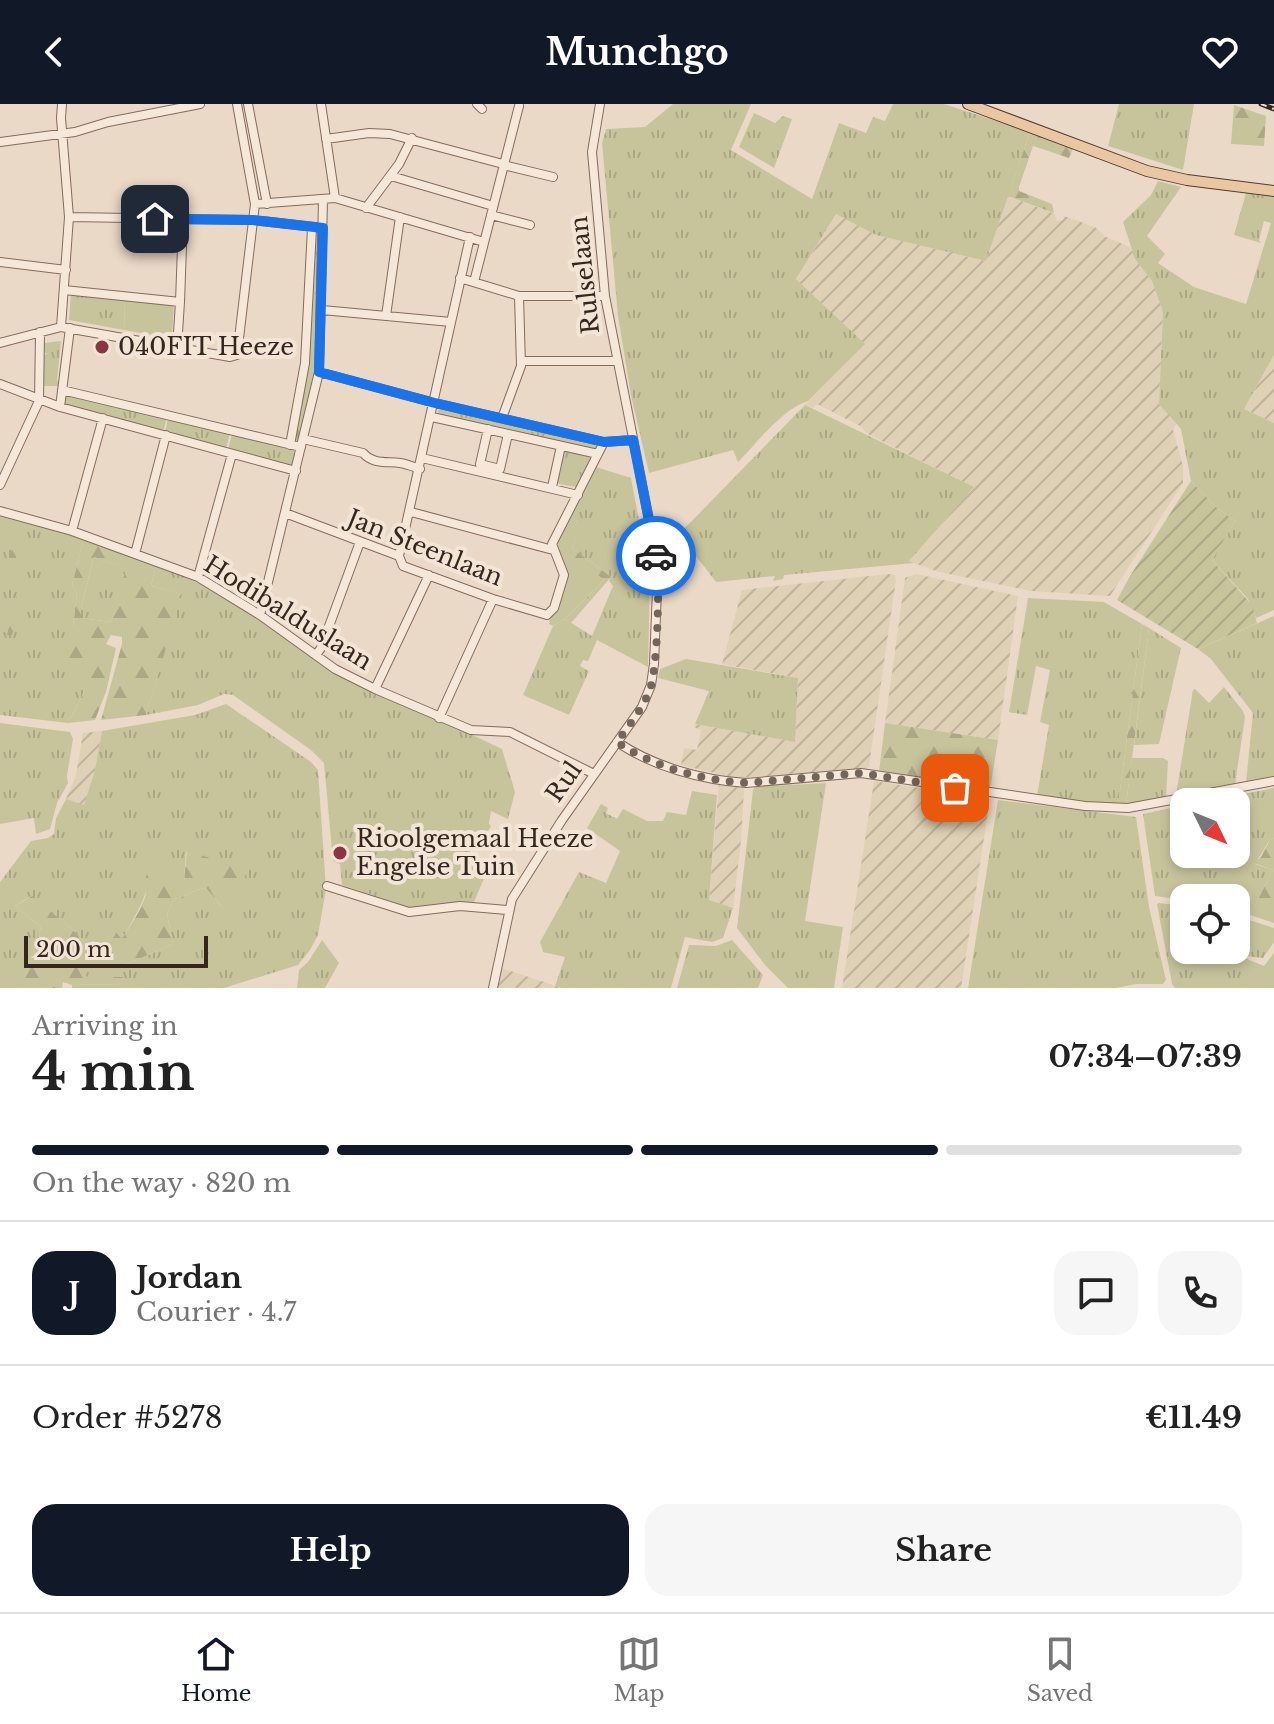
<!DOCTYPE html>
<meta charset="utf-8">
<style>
:root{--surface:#fff;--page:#f6f6f6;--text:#222;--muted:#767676;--line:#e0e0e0;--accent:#111827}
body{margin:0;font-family:"Libre Baskerville",serif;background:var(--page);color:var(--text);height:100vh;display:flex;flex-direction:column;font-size:30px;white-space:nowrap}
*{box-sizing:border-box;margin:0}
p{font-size:26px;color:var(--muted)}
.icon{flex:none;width:44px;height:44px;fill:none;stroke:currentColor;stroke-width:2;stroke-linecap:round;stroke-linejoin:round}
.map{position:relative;height:884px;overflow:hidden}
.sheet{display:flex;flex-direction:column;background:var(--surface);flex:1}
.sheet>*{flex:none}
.needle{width:52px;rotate:133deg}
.buttons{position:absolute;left:1170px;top:684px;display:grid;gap:16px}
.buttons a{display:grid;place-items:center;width:80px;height:80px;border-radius:16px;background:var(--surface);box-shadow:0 4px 12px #0003;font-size:40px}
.scale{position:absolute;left:24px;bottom:20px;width:184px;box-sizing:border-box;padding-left:8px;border:4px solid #352720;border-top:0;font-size:22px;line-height:28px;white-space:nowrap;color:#352720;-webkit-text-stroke:6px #f2e5d5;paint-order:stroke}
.pin{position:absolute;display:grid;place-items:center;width:68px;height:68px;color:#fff;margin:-34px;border-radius:16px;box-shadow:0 4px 12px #0006}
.courier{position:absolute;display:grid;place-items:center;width:80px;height:80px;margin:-40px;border:6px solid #1a73e8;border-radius:50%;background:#fff;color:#222;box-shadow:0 2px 10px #0007}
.head em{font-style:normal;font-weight:700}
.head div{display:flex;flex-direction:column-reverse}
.head{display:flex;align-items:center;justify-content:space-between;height:136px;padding:0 32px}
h1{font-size:52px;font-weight:700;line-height:60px}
.bar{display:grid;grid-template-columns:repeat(4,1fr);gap:12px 8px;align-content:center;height:96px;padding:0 32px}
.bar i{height:10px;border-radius:6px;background:var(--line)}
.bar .active{background:var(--accent)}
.bar p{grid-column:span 4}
.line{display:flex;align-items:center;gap:20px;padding:0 32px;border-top:2px solid var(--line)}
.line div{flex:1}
.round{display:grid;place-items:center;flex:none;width:84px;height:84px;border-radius:24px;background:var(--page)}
.action{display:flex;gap:16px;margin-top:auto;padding:16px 32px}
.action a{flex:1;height:92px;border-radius:24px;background:var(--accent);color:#fff;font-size:32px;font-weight:700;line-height:92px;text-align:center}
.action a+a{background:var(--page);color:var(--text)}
header{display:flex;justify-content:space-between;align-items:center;height:104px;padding:0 32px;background:var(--accent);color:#fff;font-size:36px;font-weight:700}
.tabs{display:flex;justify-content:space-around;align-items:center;height:112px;border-top:2px solid var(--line);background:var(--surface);font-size:22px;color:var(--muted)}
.tabs a{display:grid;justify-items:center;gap:4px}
.tabs .active{color:var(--accent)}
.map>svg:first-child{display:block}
.farmland{fill:url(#farmland-furrows)}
.grass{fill:url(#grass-tufts);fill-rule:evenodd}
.forest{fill:url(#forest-firs);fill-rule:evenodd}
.park{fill:#c7c49c}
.garden{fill:url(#garden-furrows)}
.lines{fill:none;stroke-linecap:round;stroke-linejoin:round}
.minor-casing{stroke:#846b5e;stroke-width:10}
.major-casing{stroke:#523b32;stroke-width:12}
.minor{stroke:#f5e8d9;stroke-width:8}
.major{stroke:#e9c7a2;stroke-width:10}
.rail-casing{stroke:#352720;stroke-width:5}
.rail{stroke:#f2e5d5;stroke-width:2;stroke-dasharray:6;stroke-linecap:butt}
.done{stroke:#74655a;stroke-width:8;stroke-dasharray:0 14.4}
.route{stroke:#1a73e8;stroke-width:10}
.poi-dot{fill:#8c3444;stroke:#f2e5d5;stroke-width:3}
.labels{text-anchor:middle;stroke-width:8;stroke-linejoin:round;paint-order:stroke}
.street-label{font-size:24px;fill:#352720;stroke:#f2e5d5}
.poi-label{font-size:24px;fill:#352720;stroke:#f2e5d5;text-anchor:start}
</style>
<header><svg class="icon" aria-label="back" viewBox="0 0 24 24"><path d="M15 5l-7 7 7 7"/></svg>Munchgo<svg class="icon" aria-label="heart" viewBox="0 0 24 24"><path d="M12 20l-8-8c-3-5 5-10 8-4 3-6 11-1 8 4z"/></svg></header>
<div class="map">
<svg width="1274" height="884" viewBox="0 0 1274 884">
<defs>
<pattern id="farmland-furrows" width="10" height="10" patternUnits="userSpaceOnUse" patternTransform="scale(2)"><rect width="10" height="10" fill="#dfd1b5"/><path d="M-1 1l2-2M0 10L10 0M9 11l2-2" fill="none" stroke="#c0b39b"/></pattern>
<pattern id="grass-tufts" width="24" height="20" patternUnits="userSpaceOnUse" patternTransform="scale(2)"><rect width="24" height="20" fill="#c7c49c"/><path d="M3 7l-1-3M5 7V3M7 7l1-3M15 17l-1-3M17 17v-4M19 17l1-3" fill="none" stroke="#aca886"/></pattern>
<pattern id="forest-firs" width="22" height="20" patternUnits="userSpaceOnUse" patternTransform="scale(2)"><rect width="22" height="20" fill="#c7c49c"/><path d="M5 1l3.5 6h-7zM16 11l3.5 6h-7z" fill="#aca886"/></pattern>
<pattern id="garden-furrows" width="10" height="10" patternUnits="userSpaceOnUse" patternTransform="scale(2)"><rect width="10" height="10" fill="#c7c49c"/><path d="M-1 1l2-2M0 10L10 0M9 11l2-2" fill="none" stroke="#aca886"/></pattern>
</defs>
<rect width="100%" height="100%" fill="#ead9c7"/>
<path class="farmland" d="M1008,92L1055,110L1057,117L1063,116L1064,112L1095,123L1106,133L1130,143L1152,177L1163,208L1159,300L1177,318L1173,326L1183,362V379L1110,492L1031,487L939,468L908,457L973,383L868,330L860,322L817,300L813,304L805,301L854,251L796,175L837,109L876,131L986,157Z
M1274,251V319L1244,305Z
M888,470L895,471L896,476L869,662L865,667L736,674L681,661L684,644L697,646L701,626L694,623L695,620L795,638L798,574L722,560L742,486Z
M916,470L1018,492L998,636L885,619L905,474Z
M102,627L95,666L84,702L66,695L76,671L83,629Z
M874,677L990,695L961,884H842Z
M719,679L743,683L744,687L741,737L733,804L709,796Z
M502,864L562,884H497Z"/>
<path class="grass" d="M673,0H751L731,46L812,95L839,19L866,29L873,13L885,17L893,0H944L1030,28L986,157L876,131L836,110L796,175L865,240L808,297C781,306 758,338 738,358L733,346L649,369L631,291L618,212L602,39L606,25L645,23Z
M1119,0H1194L1183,66L1108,42Z
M754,9L775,19L783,12L792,15L774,64L739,43Z
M1158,77L1181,83L1147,132L1165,150L1158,159L1194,183L1246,200L1271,119L1264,117L1259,136L1261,139L1234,131L1246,89L1274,93V251L1244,305L1274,319V506L1256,514L1248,495L1212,456L1235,417L1217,404L1191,377L1181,325L1159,300L1163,208L1152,177L1135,155L1123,118L1151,91Z
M315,126L319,127L316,266L299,339L294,340Z
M71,189L125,195L124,226L69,216Z
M61,237L57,276L61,282H42L43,252L47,249H43L44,239Z
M68,290L167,314L163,328L66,301L63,299L65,291Z
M805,301L974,383L909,457L914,459L784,471L783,475L773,477L775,472L716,478L679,430Z
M442,304L597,340L596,346L438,311V306Z
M168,314L230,329L226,345L165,328Z
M232,330L294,345V360L288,362L228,346Z
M564,347L587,351L591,354L576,383L559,380L556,377L560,370Z
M596,363L631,374L650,474L648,563L597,536L588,557L583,556L580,562L589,567L569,611L523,591L553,522L565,515L592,532L613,482L609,477L611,473L572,444L581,420L570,413Z
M0,410L84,434L72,481L77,489L73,523L85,586L68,619L0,611Z
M94,453L127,465L111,518L81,514V504Z
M156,461L213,485L256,514H261L322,559L502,645L515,688L508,715L491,707L489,719L491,723C484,733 473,740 469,750L490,761L473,800L414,805L342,781L340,760L333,757L324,659L311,646L233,591L224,590L198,601L146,611L181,490L151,482Z
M1028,494L1104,498L1142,520L1118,702L1037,692L1049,621L1040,618L1050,566L1036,562L1027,611L1009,608Z
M1274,512V674L1246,679L1253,609L1211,555L1198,545Z
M1149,524L1181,544L1159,640L1134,641Z
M686,555L798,574L795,638L695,620L709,587L658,574L660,565Z
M1224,583L1243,607L1245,613L1235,681L1176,691L1193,586L1195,585L1209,599Z
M226,600L311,658L318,666L326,785L318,831L310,846L298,861L224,884H72V881L120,880L123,874H87C77,863 82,852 84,839L72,825L31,792L15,802L41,823L25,873H20V884H0V778L31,737L48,734L54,730L56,714L66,695L84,701L95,666L102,627L195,611ZM186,747L224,805L206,784C193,785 186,793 174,795L167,809L173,840L127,860L115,827L121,834L124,832L141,801L147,785L184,777Z
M0,619L70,628L73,635L67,672L68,679L57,699L50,725L36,730L34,714L0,720Z
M1132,654H1163L1168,657L1166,694L1126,701Z
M826,679L805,817L843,823L834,884H788L765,861L737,824L753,686L755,683Z
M1274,684V735L1271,734L1255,760L1273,766L1250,811L1236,806V794H1184V796L1155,792L1143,710L1184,701V750H1236V698H1201Z
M692,687L717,691L709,796L733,804L723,834L712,838L685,833L671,884H562L555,882L565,853L543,848L540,838L579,768L606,779L620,747L587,724L601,700L608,704L606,709L617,715L623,705L647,717H663L667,708L686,711Z
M998,696L1136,713L1149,803L1166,876L1163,880H1136L1116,884H968Z
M1159,799L1184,802V846H1236V812L1274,824V838L1263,854L1237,851L1264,862L1274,849V884H1175L1172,880L1157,800Z
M322,836L339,859L325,884H297L299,866L308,858Z
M732,836L763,871L758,884H677L689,841L716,842Z"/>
<path class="forest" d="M1234,1L1266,12L1264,42L1231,40Z
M1030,28L1073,45L1069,54L1033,42L1019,83V87L1052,100L1054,109L1008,92Z
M577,417L582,419L572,444L611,473L571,519L565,515L604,476L564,446Z
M16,430L22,431L11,471L26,477L12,531H7L19,481L3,478Z
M84,434L156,461L151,482L182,490L146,611L101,616L122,540V533L111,531L106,540L116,544L106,588L95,616L68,619L85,586L64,565L73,523L77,489L72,481ZM94,453L126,465L111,518L81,514V504Z
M1142,520L1149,524L1126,701L1118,702Z
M885,619L998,636L991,680L989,684L879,668Z
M1271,734L1274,735V819L1250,811L1273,766L1254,759L1261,753Z
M187,746L247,767L237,793L225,806L206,784C193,785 186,793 174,795L167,809L173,840L127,860L109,829L115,827L121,834L124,832C131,819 143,804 146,789C147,778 144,776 149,763L184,777Z
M32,792L72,825L84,839C82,852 77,863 87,873H123L121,880L72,881L63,878L62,884H20V873H25L41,823L15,802Z"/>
<path class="park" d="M125,195L174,201L172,232L170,234L124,226Z
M570,413L577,417L565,446L604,476L565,515L553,522L549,520L550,514L557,507L567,472L557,438Z"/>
<path class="garden" d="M1191,377L1217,404L1235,417L1212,456L1252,501L1257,519L1198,545L1117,496L1130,472Z"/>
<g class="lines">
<defs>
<path id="minor" d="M248,0L267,100
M321,0L335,94
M477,0L482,5
M326,35L369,29L390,30L503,60
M0,38L75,28L108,18L200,0
M503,61L553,73
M391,72L493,102
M255,100L335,94L484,138
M366,104L399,60L412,34
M491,111L530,121
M69,113L253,116L323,124
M0,158L66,166
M460,174L519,192H605
M474,178L519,2
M64,186L180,198L177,244
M180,198L183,115
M322,206L451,218
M386,212L400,113
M61,223L69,113L61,14L62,0
M0,239L61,223L230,253L237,251L255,100L237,0
M521,257H617
M319,268L435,299L604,338L633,336
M0,280L60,303L296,367
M62,286L301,343
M60,303L70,224
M432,313L598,350
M502,314L521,262L519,192
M488,325L480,360L500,365L508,330
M303,335L363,349C374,361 387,357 400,359C407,360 414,363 420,365
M290,341L305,259L312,124
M422,354L578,391
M0,381L39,297L40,228
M552,383L561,342
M0,407L72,427L198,473L260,511L335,565L375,585L471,626L510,628L594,670
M411,408L553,446
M285,409L399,452L403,462L493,495L547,511L554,504L564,471L552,440L604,338
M72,427L103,314
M135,450L166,331
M399,452L470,133
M198,473L232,350
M260,511L319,268L323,96
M316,551L321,544L360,438
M375,585L429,471
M439,614L493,495
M617,638C654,663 702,676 746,679L861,669L1085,702L1128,704L1274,677
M327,782L409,808L460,802L507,806
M493,884L512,795L562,716L642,603L651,581L654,560L658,461L605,192L592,48L600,0"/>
<path id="major" d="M968,0L1147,67L1187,76L1274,87"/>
</defs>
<use href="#minor" class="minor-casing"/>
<use href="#major" class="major-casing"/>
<use href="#minor" class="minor"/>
<use href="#major" class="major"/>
<defs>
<path id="rail" d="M1261,0L1274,5"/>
</defs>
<use href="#rail" class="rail-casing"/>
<use href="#rail" class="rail"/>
</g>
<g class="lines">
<path class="done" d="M656,452C660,476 658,562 650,585C643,605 629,621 617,638C653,663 702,676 746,679L861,669L955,684"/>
<path class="route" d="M155,115L253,116L323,124L319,268L435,299L604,338L633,336L656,452"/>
</g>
<g class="poi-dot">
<circle cx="102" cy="243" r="8"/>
<circle cx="340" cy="749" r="8"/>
</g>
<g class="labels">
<g class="street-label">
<text transform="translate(585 171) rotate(-96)" y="8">Rulselaan</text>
<text transform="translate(425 444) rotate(22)" y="8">Jan Steenlaan</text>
<text transform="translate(288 509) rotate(32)" y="8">Hodibalduslaan</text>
<text transform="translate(564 678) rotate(-55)" y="8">Rul</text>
</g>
<g class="poi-label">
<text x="118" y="251">040FIT Heeze</text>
<text x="356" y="743">Rioolgemaal Heeze<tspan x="356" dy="28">Engelse Tuin</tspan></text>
</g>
</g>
</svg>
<div class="buttons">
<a><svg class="needle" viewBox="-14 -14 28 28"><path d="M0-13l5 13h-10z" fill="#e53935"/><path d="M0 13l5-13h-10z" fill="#767676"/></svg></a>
<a><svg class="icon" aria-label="locate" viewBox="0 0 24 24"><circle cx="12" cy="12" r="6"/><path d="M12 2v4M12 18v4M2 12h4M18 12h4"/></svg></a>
</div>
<div class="scale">200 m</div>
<div class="pin" style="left:955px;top:684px;background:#ea580c"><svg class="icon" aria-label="bag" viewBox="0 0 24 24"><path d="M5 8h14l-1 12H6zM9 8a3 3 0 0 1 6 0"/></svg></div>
<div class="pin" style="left:155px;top:115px;background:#1f2937"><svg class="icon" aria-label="home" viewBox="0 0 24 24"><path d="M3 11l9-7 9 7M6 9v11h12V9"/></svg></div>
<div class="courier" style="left:656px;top:452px"><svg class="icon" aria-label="car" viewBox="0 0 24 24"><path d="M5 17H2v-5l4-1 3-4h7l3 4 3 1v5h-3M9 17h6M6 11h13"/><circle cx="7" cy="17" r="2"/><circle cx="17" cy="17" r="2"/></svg></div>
</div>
<section class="sheet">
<div class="head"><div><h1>4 min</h1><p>Arriving in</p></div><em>07:34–07:39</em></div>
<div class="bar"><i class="active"></i><i class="active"></i><i class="active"></i><i></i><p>On the way · 820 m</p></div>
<div class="line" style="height:144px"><b class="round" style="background:var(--accent);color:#fff">J</b><div><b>Jordan</b><p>Courier · 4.7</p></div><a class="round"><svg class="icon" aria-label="chat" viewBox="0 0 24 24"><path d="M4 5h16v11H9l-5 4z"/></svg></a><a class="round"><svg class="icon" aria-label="phone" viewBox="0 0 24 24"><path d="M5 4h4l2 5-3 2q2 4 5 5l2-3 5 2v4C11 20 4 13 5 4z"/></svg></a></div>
<div class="line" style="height:104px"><div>Order #5278</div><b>€11.49</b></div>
<div class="action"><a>Help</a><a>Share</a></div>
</section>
<nav class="tabs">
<a class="active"><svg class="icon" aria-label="home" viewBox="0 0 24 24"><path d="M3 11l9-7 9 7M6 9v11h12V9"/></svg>Home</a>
<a><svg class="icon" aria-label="map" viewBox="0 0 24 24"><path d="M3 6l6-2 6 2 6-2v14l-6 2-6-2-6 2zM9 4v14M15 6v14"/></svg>Map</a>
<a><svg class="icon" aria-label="saved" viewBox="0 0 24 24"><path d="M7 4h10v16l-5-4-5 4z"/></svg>Saved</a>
</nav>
